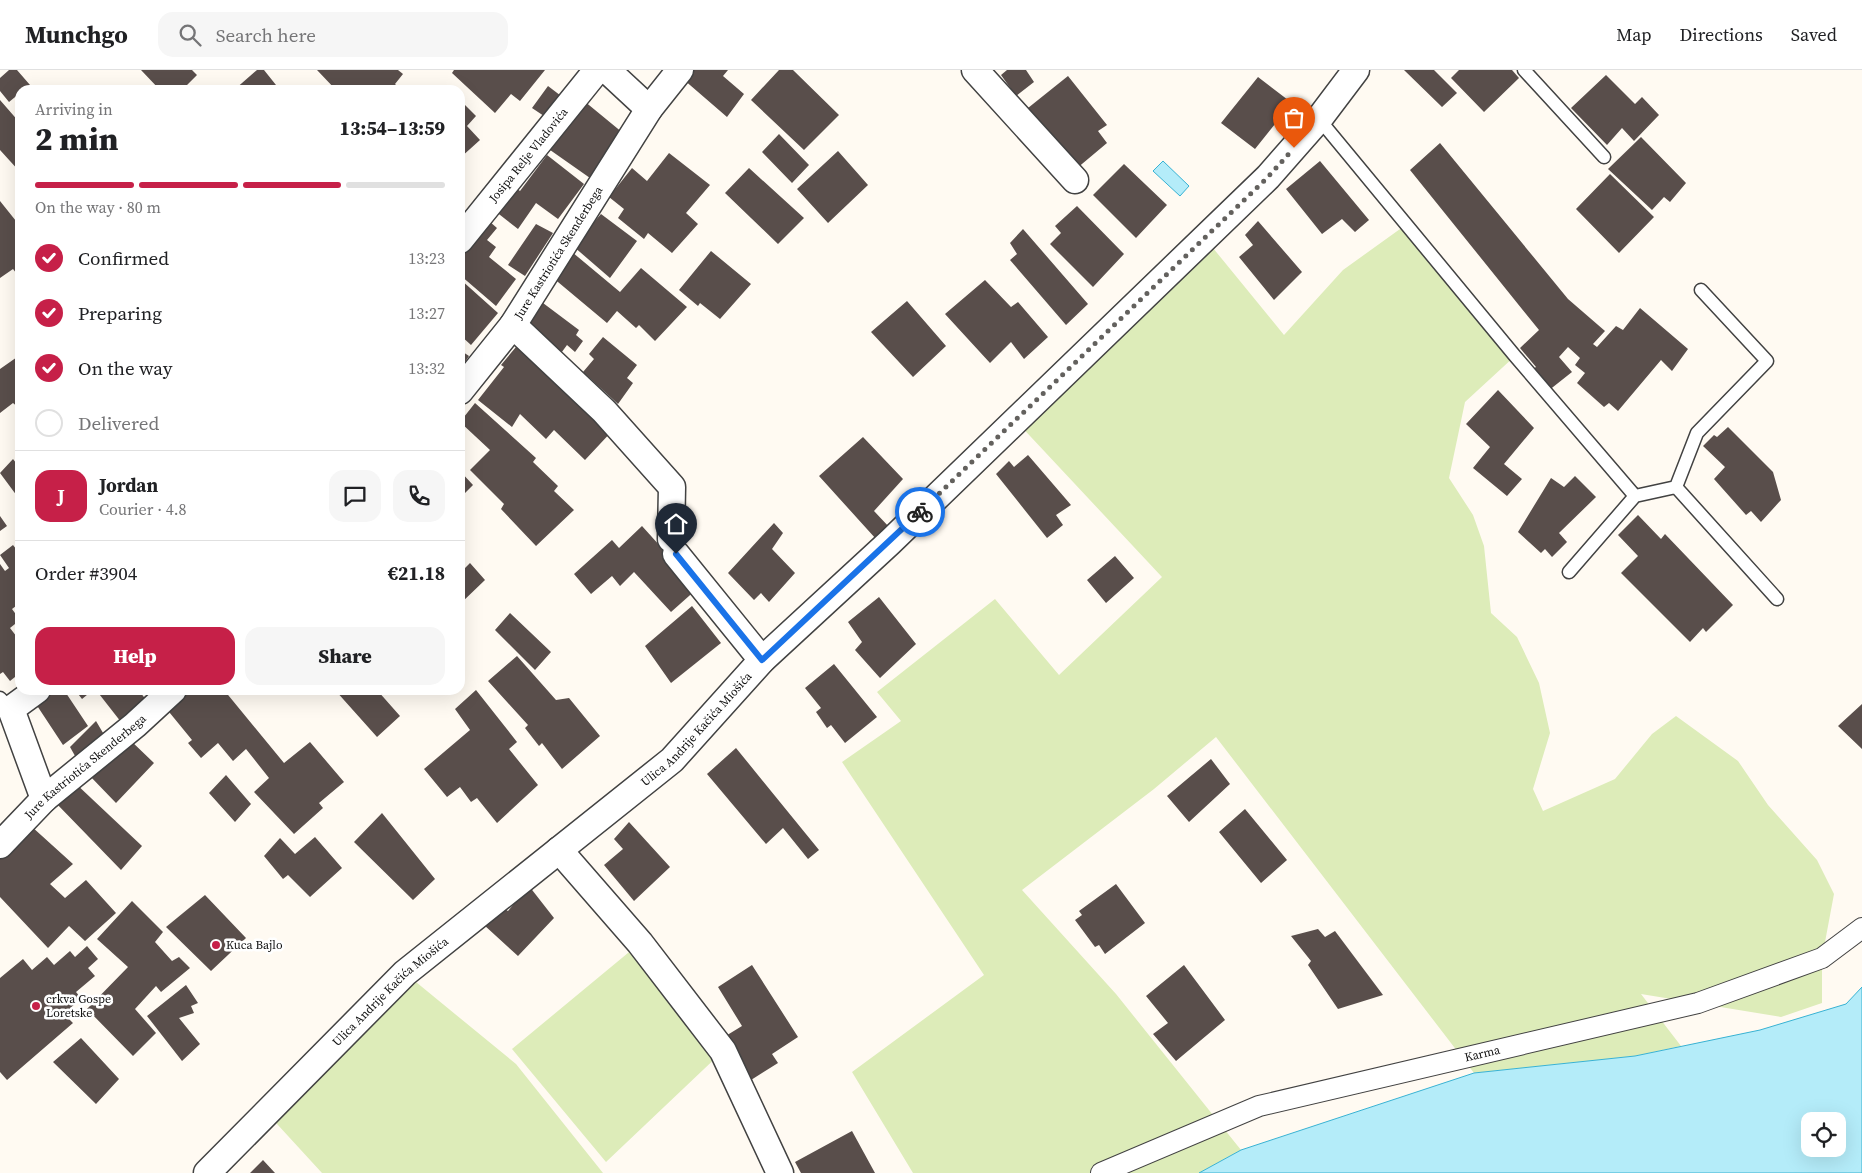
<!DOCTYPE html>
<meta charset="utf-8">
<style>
:root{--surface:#fff;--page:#f6f6f6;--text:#202124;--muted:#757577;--line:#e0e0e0;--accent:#c62048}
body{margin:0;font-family:"Source Serif 4",serif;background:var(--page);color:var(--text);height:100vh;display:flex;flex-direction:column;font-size:19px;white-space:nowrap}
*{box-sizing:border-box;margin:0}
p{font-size:16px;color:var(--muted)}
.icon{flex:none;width:28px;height:28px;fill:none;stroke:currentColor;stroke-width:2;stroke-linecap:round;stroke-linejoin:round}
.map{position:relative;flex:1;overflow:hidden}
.details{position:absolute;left:15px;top:15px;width:450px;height:610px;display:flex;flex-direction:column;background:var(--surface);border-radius:15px;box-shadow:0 5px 20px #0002}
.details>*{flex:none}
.fabs{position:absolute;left:1801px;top:1042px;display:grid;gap:10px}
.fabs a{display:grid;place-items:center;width:45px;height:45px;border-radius:10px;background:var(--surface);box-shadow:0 5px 20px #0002;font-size:25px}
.pin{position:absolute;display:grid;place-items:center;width:42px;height:42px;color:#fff;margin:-51px -21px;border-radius:50% 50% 50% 0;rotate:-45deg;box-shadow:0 0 5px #0007}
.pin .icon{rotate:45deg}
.courier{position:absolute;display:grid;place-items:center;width:50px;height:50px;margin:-25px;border:4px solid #1a73e8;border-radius:50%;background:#fff;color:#222;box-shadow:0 1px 6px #0007}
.summary em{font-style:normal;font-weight:800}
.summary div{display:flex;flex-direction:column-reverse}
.summary{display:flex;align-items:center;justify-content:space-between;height:85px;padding:0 20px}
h1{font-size:32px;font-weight:800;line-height:38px}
.bar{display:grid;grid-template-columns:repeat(4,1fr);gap:8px 5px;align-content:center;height:60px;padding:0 20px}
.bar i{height:6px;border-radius:4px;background:var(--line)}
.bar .on{background:var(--accent)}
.bar p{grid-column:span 4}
.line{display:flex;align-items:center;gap:12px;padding:0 20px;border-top:1px solid var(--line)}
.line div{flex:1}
.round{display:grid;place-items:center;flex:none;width:52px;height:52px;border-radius:15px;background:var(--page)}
ol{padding:0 20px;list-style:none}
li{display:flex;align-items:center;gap:15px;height:55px}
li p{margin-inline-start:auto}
li .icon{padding:5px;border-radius:50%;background:var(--accent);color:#fff;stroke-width:4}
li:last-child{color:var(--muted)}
li i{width:28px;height:28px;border:2px solid var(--line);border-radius:50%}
.cta{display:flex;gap:10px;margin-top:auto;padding:10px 20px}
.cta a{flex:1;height:58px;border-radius:15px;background:var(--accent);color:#fff;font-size:20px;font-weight:800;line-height:58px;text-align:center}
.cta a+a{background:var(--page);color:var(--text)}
header{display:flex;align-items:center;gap:30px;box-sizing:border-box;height:70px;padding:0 25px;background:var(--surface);border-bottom:1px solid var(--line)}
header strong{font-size:24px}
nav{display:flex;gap:28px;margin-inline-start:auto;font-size:18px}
.search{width:350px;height:45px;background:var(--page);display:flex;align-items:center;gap:12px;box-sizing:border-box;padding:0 18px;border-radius:15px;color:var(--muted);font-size:19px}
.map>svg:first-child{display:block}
.green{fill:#ddecb9}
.water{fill:#b4ecf9;stroke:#38b2d3;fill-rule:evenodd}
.building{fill:#594e4b}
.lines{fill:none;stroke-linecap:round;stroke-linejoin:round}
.service-casing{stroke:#424242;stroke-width:15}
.pedestrian-casing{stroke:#424242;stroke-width:22}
.minor-casing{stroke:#424242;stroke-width:29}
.service{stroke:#fff;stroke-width:12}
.pedestrian{stroke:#fff;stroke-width:20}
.minor{stroke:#fff;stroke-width:26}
.done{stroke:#63615e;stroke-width:5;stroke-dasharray:0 9}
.route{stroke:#1a73e8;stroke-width:6}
.poi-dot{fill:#c62048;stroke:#fff;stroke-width:2}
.labels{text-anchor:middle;stroke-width:5;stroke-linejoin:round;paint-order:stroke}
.street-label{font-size:12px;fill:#0f0f0f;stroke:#fff}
.poi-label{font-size:12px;fill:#0f0f0f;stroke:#fff;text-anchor:start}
</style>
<header>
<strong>Munchgo</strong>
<div class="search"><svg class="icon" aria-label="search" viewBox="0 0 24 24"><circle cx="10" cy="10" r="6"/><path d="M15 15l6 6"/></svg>Search here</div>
<nav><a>Map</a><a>Directions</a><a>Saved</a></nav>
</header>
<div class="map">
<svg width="1862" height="1103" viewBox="0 0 1862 1103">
<rect width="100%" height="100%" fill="#fffaf2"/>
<path class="green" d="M1407,154L1515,286L1465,332L1449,408L1473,445L1484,476L1491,543L1517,567L1539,613L1550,663L1533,719L1543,741L1615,709L1652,664L1676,646L1738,691L1768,735L1817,790L1834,824L1822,888V933L1781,947L1641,924L1681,976L1635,986L1474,1003L1216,667L1154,719L1022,820L1116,924L1241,1080L1199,1103H913L852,1002L984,905L842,692L901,651L877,622L995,529L1059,605L1162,507L1015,350L1204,167L1284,265L1343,200Z
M640,873L723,981L606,1092L512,979Z
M405,903L516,994L603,1103H322L266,1042Z"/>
<path class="water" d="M1163,91L1189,116L1180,126L1153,101Z
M1862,917V1103H1199L1241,1080L1474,1003L1635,986L1760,960L1846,934ZM1810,1051H1838V1079H1810Z"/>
<path class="building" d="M9,0H17L30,15L20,20V23L9,32L0,21V8Z
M141,0H192L197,5L182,20H160Z
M257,0H264L280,20H234Z
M317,0H398L403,4L395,14L401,20H336Z
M454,0H545L520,31L511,24L495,43L452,3Z
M691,0H728L723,6L744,24L727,47L683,9Z
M779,0H793L839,45L804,80L751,30Z
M1007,0H1026L1034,12L1016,26L1001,5Z
M1404,0H1434L1457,23L1442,37Z
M1459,0H1512L1519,8L1484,42L1451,8Z
M1606,5L1635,34L1642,27L1659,45L1634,71L1622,58L1607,75L1571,38Z
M1068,6L1107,55L1098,61L1107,73L1076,99L1028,38Z
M1258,7L1292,33L1255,79L1221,53Z
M548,16L569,32L553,52L532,38Z
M578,26L623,63L590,108L543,75Z
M0,30L20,53V102L0,80Z
M460,30L476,46L467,56L480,70L460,88Z
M779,64L809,95L792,113L762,82Z
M1641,67L1686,113L1670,132L1664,127L1652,140L1608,99Z
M1440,73L1568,229L1605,261L1593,274L1597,277L1616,256L1623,260L1640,238L1688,279L1672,301L1661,290L1618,341L1609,333L1604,337L1577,313L1585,303L1575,295L1580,288L1568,277L1559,287L1572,302L1548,321L1530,301L1536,297L1520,278L1539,260L1410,100Z
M838,81L868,115L828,153L797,119Z
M669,83L710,115L686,143L698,154L672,183L648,163L644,169L618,148L624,139L609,127L632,98L647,111Z
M547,85L584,114L558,149L536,133L518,159L495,141L512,115L520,121Z
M1320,91L1369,150L1355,162L1342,149L1322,164L1286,119Z
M1124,94L1167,135L1136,168L1093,125Z
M749,98L804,148L778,174L725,123Z
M1610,104L1654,147L1619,183L1576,139Z
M0,131L20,156V208L13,199L0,208Z
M1077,136L1124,184L1093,217L1050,174L1061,163L1055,156Z
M601,144L637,171L610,208L573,176Z
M482,145L497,158L487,170L496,177L489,187L516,209L496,236L460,205V175Z
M1258,151L1302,202L1274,230L1239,187L1253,175L1245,165Z
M536,154L553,163L525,206L508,195Z
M1023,159L1088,234L1066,255L1010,190L1017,184L1010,173Z
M711,181L751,214L720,249L700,233L698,236L679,220Z
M572,182L620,222L641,198L687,237L655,271L639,255L636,258L617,241L607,253L552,207Z
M460,209L498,243L471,275L460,265Z
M985,210L1011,237L1018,232L1048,267L1024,289L1011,272L990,293L945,244Z
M535,227L579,260L576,265L583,271L575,282L567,275L556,290L519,255Z
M907,231L946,276L913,307L871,262Z
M603,267L637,295L627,308L633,313L618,334L583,302L594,289L589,284Z
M521,271L614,359L585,390L554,360L546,369L520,344L512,357L478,330L504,297L501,295Z
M460,280L469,286L460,300Z
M20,285V339L13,333L0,343V299Z
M1498,320L1534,358L1504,394L1522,409L1507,426L1473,398L1490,377L1466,354Z
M475,333L536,388L533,392L558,416L554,421L574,440L536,476L501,439L504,434L470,400L490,380L460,352Z
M1728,357L1773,402L1781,430L1761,452L1751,441L1746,445L1714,409L1725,397L1703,376L1714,365L1717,367Z
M863,367L903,409L874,441L890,458L876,469L819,406Z
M1028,385L1071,435L1056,445L1063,455L1047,468L996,404L1009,391L1014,397Z
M13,389L20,398V430L0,403Z
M460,401L473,415L460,428Z
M1575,406L1596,427L1559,463L1567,472L1552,487L1545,479L1541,483L1518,462L1551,408L1564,417Z
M1638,445L1661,469L1665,464L1733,535L1706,562L1703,558L1690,572L1621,503L1638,486L1618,465Z
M0,446L7,456L0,461Z
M774,453L783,463L772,479L795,503L769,532L761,523L754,530L728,503Z
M642,456L698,518L671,542L634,502L620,516L612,506L591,524L574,504L612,470L619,478Z
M13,475L20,484V533L12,539L20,550L10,558L20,571V603L10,611L3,602L0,604V494L5,501L9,498L0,485Z
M1115,486L1134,508L1106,533L1087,510Z
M470,493L485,510L460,534V503Z
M879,527L916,574L880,608L855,580L862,572L848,552Z
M692,536L721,573L671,613L645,576Z
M510,543L551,582L535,600L495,560Z
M517,586L556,630L569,628L600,666L562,699L542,673L539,676L525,658L528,655L488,611Z
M834,594L877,647L845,673L831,655L827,658L816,642L821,638L805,618Z
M43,620H64L88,656L63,675L32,628Z
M75,620H93L82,629Z
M96,620H142L140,622L147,631L121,652Z
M185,620H224L284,693L310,672L344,712L319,733L323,738L294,764L254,722L269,708L246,679L233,691L218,673L201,688L188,673L192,670L165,637Z
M335,620H377L400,646L377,667Z
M476,620L517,672L509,679L538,715L497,753L477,728L471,732L460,717L447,727L424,699L470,660L455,639Z
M1862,634V679L1838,656Z
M96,651L106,668L79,693L70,677Z
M129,669L154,693L116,733L88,704Z
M736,678L819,780L808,789L783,758L766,774L707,704Z
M1211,689L1230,714L1189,752L1167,726Z
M226,705L251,734L235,752L209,723Z
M74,712L142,776L121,800L54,731Z
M1245,739L1287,790L1261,813L1219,762Z
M382,743L435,809L413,830L354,772Z
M629,752L670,797L634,831L604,795L623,779L614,769Z
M31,756L73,794L50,814L65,828L86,810L116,843L85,871L69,856L48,878L0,827V785Z
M315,767L342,798L310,827L288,805L283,809L264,786L280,768L295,784Z
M1116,814L1145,853L1105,884L1099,875L1095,877L1075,850L1082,845L1079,841Z
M529,816L554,848L518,886L484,855L503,838L508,841Z
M205,825L246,868L211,901L166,857Z
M132,831L163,862L155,872L172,891L179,887L190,898L161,922L156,916L135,939L156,963L133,986L87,939L128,897L97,869Z
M1318,859L1325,867L1335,861L1383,925L1338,939L1308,895L1311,891L1291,866Z
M87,876L98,889L88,898L95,906L76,922L81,928L64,944L73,953L7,1010L0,1002V908L23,889L32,900L47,887L54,895L70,881L75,887Z
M752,895L798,967L772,984L778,993L751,1010L724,967L742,956L718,917Z
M1184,895L1225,950L1176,991L1153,964L1168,953L1146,926Z
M186,915L198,933L191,936L194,943L179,948L200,974L182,991L147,946Z
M81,968L119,1009L96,1034L53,992Z
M852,1061L875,1103H801L795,1092Z
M263,1090L275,1103H250Z"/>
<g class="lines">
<defs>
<path id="service" d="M1524,0L1604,87
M1319,49L1515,286L1635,426L1569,502
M1676,417L1697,363L1767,291L1701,220
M1635,426L1676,417L1777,529
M0,628L11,639"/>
<g id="pedestrian">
<path id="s1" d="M1101,1103L1259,1036L1698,933L1822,888L1862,858"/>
</g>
<g id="minor">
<path d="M607,0L649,39"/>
<path d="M975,0L1075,110"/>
<path id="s2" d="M460,170L597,0"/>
<path d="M513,255L604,341L672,417L671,469"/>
<path id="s3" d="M460,321L513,255L649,39L680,0"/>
<path d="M676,484L762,590"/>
<path d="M37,620L11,639L44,729"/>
<path id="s4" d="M0,775L44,729L135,655L173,620"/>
<path d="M559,780L640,873L723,981L780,1103"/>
<path id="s5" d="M207,1103L405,903L672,690L762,590L890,472L1268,107L1319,49L1356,0"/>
</g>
</defs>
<use href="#service" class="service-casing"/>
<use href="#pedestrian" class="pedestrian-casing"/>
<use href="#minor" class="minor-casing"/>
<use href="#service" class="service"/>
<use href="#pedestrian" class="pedestrian"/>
<use href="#minor" class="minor"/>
</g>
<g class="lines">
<path class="done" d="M920,442L1268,107L1294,78"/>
<path class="route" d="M676,484L762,590L920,442"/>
</g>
<g class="poi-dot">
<circle cx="216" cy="875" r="5"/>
<circle cx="36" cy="936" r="5"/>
</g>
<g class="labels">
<g class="street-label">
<text dy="4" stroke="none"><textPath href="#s2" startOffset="109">Josipa Relje Vladovića</textPath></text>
<text dy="4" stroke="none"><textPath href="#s3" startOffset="170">Jure Kastriotića Skenderbega</textPath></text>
<text dy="4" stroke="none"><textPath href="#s5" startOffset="662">Ulica Andrije Kačića Miošića</textPath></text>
<text dy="4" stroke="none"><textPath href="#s4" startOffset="116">Jure Kastriotića Skenderbega</textPath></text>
<text dy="4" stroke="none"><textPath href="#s5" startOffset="258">Ulica Andrije Kačića Miošića</textPath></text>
<text dy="4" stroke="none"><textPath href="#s1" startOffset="401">Karma</textPath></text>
</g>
<g class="poi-label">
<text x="226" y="879">Kuca Bajlo</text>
<text x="46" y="933">crkva Gospe<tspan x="46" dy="14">Loretske</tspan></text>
</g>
</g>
</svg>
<div class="fabs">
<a><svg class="icon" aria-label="locate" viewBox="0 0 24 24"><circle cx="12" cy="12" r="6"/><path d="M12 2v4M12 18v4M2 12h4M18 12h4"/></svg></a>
</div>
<div class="pin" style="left:1294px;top:78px;background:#ea580c"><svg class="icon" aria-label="bag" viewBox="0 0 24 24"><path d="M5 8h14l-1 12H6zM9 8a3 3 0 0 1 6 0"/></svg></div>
<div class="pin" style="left:676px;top:484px;background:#1f2937"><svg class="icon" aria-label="home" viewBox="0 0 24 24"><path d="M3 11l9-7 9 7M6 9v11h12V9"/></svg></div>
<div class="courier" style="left:920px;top:442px"><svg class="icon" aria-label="bike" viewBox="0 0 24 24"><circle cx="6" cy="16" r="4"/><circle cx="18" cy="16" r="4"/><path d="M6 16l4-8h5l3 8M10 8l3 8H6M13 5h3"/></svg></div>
<section class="details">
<div class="summary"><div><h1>2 min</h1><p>Arriving in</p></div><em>13:54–13:59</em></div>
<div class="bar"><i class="on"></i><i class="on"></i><i class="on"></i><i></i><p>On the way · 80 m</p></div>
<ol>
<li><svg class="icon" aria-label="check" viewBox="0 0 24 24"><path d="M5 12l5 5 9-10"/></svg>Confirmed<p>13:23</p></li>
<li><svg class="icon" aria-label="check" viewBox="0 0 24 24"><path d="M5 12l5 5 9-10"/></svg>Preparing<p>13:27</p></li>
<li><svg class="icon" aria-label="check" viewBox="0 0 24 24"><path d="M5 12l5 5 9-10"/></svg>On the way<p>13:32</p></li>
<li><i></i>Delivered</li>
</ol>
<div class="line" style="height:90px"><b class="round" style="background:var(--accent);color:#fff">J</b><div><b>Jordan</b><p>Courier · 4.8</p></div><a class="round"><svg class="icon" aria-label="chat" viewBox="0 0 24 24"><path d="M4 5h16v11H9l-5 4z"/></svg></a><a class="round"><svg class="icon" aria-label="phone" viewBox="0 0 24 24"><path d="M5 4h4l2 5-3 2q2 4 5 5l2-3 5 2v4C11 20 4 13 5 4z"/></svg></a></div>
<div class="line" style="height:65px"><div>Order #3904</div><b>€21.18</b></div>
<div class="cta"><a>Help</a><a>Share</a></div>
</section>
</div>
